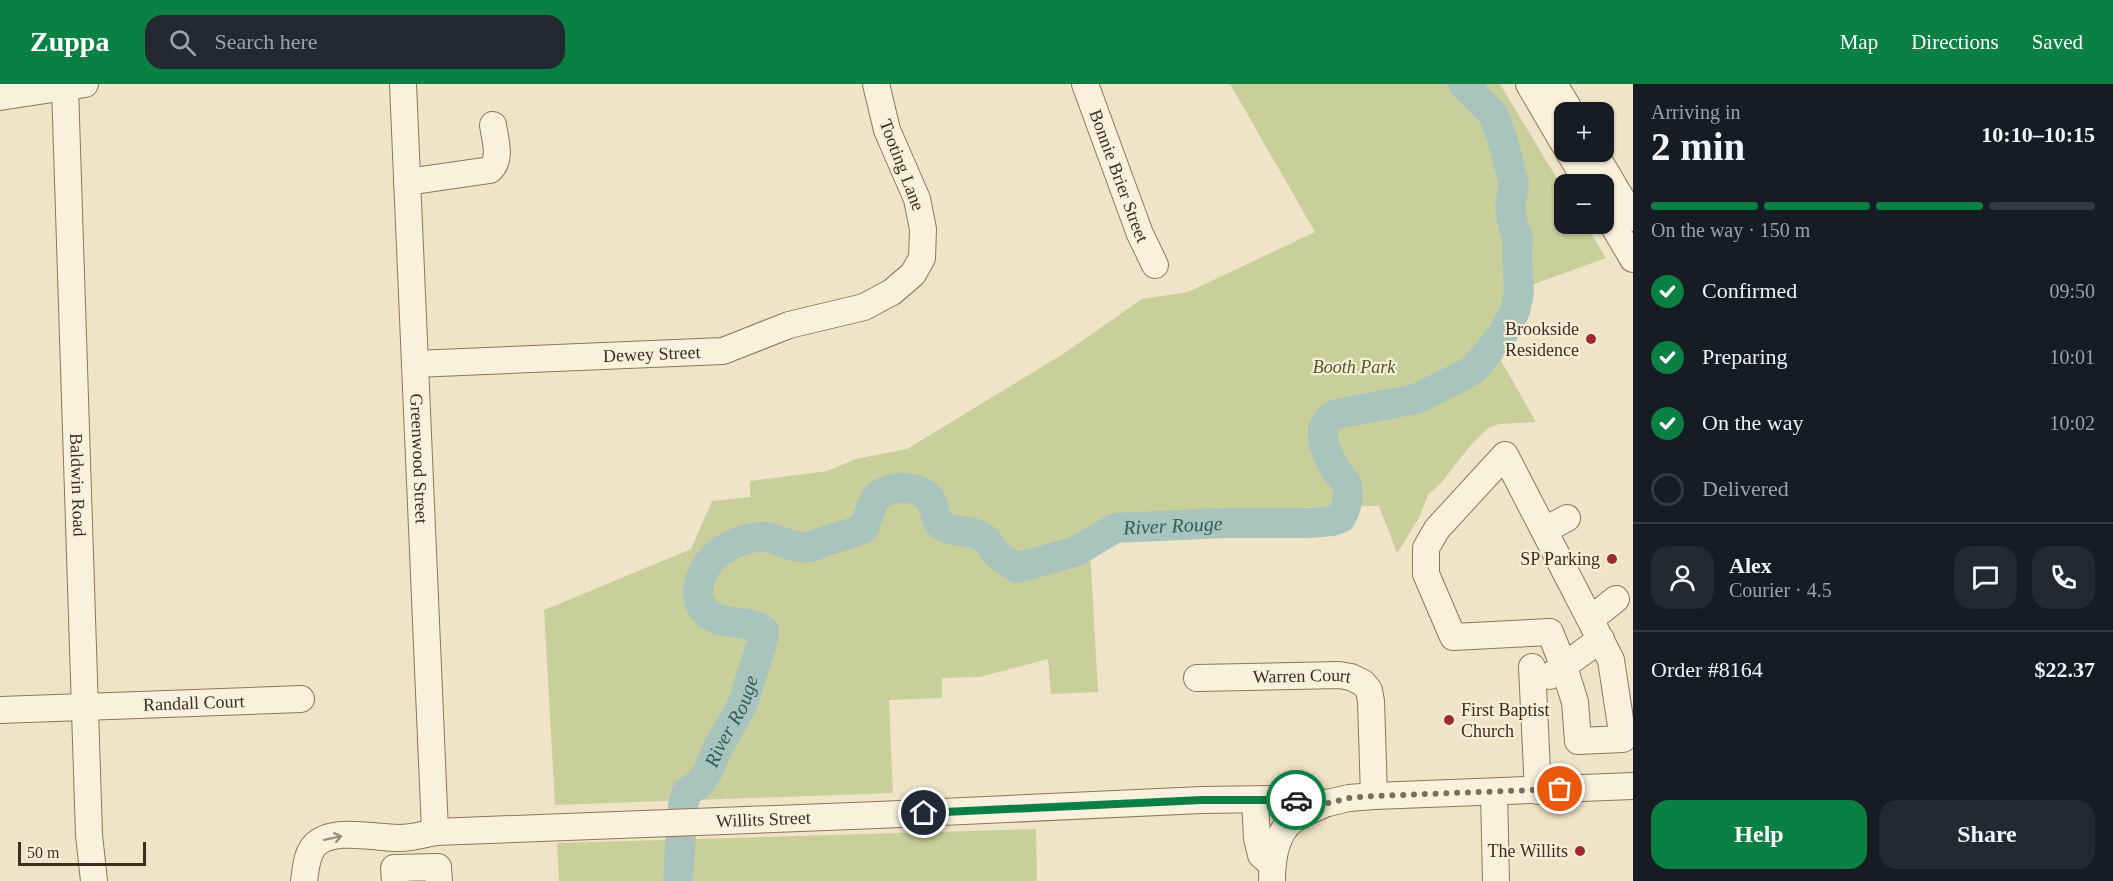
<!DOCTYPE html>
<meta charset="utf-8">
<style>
:root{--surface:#171b24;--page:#242831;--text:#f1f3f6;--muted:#9ea1a6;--line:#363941;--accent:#0b8043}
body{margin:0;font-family:"Times New Roman",serif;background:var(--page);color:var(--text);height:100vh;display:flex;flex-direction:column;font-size:22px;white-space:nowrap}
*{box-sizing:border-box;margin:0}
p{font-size:20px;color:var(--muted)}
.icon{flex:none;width:33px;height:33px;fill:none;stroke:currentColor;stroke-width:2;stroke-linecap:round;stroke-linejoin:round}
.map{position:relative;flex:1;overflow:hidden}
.panel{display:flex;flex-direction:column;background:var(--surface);width:480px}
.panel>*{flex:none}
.tools{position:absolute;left:1554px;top:18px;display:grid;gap:12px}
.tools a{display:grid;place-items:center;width:60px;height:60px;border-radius:12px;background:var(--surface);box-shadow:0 2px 4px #0004;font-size:30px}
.scale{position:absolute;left:18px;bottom:15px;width:128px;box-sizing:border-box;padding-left:6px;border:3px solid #3d2e20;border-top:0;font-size:16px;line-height:21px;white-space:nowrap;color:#3d2e20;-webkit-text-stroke:4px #f7eed8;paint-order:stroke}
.pin{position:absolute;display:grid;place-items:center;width:51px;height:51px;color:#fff;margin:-26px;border:3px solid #fff;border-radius:50%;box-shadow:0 2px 6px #0007}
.courier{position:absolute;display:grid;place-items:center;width:60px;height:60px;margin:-30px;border:4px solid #0b8043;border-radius:50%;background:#fff;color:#222;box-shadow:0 2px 8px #0007}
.head em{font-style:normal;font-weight:700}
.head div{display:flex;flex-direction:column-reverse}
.head{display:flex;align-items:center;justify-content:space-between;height:102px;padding:0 18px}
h1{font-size:39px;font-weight:700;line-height:45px}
.bar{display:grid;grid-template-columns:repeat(4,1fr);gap:9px 6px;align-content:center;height:72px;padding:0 18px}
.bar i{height:8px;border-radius:4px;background:var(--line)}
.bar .current{background:var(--accent)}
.bar p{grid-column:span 4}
.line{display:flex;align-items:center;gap:15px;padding:0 18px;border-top:2px solid var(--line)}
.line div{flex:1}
.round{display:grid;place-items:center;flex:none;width:63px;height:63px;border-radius:18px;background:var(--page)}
ol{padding:0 18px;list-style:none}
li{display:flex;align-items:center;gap:18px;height:66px}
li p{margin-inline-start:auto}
li .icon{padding:6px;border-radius:50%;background:var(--accent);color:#fff;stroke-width:4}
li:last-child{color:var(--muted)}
li i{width:33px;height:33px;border:3px solid var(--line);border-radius:50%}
.primary-button{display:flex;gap:12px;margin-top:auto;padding:12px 18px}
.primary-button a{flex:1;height:69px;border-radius:18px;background:var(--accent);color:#fff;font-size:24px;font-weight:700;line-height:69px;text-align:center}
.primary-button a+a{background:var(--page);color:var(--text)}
header{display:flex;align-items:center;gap:36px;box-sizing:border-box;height:84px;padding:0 30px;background:var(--accent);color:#fff}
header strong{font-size:28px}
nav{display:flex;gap:33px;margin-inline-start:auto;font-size:21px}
.search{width:420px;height:54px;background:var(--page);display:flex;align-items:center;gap:15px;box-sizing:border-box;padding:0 21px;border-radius:18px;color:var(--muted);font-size:22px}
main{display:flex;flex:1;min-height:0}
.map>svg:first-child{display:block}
.green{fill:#c9cf9b}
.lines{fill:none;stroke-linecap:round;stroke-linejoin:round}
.river{stroke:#a9c4bc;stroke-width:30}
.minor-casing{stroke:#8d765c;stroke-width:28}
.minor{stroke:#faf1dc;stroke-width:26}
.oneway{stroke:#9c907e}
.done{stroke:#7c6e5b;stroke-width:6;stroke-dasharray:0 10.8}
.route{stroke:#0b8043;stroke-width:8}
.poi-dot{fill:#9e2a2b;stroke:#f7eed8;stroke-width:2}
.labels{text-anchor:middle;stroke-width:4.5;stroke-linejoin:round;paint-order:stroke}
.street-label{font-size:18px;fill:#3d2e20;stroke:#f7eed8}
.poi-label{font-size:18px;fill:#3d2e20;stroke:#f7eed8;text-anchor:end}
.park-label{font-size:18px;font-style:italic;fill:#4d5a26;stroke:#f7eed8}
.water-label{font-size:20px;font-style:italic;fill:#2f5d5a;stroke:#f7eed8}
</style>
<header>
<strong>Zuppa</strong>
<div class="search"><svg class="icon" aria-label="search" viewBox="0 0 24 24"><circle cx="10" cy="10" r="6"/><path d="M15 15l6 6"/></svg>Search here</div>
<nav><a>Map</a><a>Directions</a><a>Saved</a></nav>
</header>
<main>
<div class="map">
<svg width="1633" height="797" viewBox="0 0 1633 797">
<rect width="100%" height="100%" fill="#f0e4c8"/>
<path class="green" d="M1230,0H1500L1564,106V140H1585L1606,174L1526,203L1525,220L1495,266L1536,338L1499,340L1487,345L1470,362L1441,399L1428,411L1419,434L1397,469L1379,422L1308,423L1288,448L1177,430L1090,464L1098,608L1051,610L1048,575L980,593L942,594V614L889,616L893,709L555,721L544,526L691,465L712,417L750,413V397L827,387L856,375L907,365L1063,270L1142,215L1188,208L1315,148Z
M1036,745L1037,797H559L557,759Z"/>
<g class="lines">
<g class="river">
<path id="s1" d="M683,722L687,708L700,699L707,689L718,663L742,622L763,555L764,547C748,534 724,543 708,530C689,515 700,487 714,473C725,462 747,452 764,453C778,454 792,465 808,463C814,463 819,459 825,457C838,453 852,450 864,444C867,437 872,418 876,414C889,401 918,400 930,415C936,423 934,435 940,440C952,450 966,445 979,451C989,456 991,464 998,471C1003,476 1012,479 1017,484L1077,467L1115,444L1225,439H1307L1332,437L1341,434C1346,425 1349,413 1347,402C1345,394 1337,390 1334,383C1324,365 1313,341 1337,330L1416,315L1466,290L1475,284L1502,251L1515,227L1519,208L1517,170L1518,154L1513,141L1510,123L1514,100L1503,57L1493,30L1463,0"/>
<path d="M678,797L682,731"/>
</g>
<defs>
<g id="minor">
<path id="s2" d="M403,0L435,748"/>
<path id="s3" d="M1085,0L1140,150L1155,181"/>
<path d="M1529,0L1564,60"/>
<path d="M1554,0L1571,28"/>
<path id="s4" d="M65,3L89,751L94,797"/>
<path d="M0,13L85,0"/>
<path d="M1569,68L1588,100"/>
<path d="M1594,68L1633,134"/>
<path d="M407,98L490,86C502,75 495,56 493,41"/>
<path d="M1604,126L1633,175"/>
<path id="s5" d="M415,280L723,267L789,241L864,223L892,208L913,190L922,174L923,145L917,115L887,46L876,0"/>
<path d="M1505,371L1611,576L1623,655L1578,657L1575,618L1564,583L1550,548L1453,553L1426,490V464L1437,445Z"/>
<path d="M1545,446L1567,434"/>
<path d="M1591,535L1616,515"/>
<path d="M1532,583L1538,707"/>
<path d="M1550,592L1601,555"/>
<path id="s6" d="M1197,594L1339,591L1351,593L1363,599L1369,606L1371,617L1374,712"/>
<path id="s7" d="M0,626L301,615"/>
<path d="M1494,708L1496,797"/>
<path d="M1255,716L1257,754L1261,771L1272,781"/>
<path id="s8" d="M304,797C306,786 306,770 315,761C332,743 375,754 398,754C411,754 422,751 435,748L878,731L1202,716L1281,715L1328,719L1349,714L1374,712L1633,702"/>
<path d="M395,797L394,784L438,783L439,797"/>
<path d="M1272,797C1272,776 1275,750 1293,736C1303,729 1316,724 1327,719"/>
</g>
</defs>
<use href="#minor" class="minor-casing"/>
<use href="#minor" class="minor"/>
</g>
<defs><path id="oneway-shaft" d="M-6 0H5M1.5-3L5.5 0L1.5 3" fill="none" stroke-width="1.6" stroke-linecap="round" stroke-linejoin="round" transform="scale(1.5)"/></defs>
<use class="oneway" href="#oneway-shaft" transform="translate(333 754) rotate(-12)"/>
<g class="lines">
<path class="done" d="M1296,716L1328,719L1349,714L1374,712L1560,705"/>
<path class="route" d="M924,729L1202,716H1296"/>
</g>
<g class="poi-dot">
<circle cx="1591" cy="255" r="6"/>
<circle cx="1612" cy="475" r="6"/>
<circle cx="1449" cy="636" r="6"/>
<circle cx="1580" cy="767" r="6"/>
</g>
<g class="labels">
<g class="street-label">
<text transform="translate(902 81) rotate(69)" y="6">Tooting Lane</text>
<text dy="6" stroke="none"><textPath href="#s3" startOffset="98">Bonnie Brier Street</textPath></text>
<text dy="6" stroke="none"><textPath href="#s5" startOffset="237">Dewey Street</textPath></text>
<text dy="6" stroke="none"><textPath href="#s2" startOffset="375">Greenwood Street</textPath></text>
<text dy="6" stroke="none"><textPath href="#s4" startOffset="398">Baldwin Road</textPath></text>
<text dy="6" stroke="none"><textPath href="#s6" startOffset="105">Warren Court</textPath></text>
<text dy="6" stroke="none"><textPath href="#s7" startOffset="194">Randall Court</textPath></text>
<text dy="6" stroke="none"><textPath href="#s8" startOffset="490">Willits Street</textPath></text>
</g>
<g class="poi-label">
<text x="1579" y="251">Brookside<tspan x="1579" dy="21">Residence</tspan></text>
<text x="1600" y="481">SP Parking</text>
<text x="1461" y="632" text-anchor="start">First Baptist<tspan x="1461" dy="21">Church</tspan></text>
<text x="1568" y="773">The Willits</text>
</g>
<g class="park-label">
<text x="1354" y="289">Booth Park</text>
</g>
<g class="water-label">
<text dy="7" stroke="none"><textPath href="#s1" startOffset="856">River Rouge</textPath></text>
<text dy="7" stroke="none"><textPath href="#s1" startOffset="100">River Rouge</textPath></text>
</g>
</g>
</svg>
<div class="tools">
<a>+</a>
<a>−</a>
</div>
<div class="scale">50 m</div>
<div class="pin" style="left:1560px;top:705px;background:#ea580c"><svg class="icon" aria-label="bag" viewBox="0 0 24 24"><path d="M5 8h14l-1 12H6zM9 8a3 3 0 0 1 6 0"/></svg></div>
<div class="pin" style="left:924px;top:729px;background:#1f2937"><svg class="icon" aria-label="home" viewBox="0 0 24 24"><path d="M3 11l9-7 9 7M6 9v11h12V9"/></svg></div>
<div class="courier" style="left:1296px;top:716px"><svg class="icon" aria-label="car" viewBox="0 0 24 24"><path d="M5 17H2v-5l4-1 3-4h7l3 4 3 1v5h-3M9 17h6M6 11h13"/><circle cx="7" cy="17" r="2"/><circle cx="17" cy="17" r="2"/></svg></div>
</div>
<section class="panel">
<div class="head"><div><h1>2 min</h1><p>Arriving in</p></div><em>10:10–10:15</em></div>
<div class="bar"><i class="current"></i><i class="current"></i><i class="current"></i><i></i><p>On the way · 150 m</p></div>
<ol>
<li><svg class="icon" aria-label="check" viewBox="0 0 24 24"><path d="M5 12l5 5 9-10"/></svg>Confirmed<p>09:50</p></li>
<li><svg class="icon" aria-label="check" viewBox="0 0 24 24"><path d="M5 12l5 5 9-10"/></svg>Preparing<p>10:01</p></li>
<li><svg class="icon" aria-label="check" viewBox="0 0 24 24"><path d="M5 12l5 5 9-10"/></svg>On the way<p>10:02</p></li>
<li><i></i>Delivered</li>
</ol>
<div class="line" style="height:108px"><a class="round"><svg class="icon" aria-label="person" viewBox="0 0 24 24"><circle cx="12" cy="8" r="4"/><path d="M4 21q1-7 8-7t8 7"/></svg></a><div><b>Alex</b><p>Courier · 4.5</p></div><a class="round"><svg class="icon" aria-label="chat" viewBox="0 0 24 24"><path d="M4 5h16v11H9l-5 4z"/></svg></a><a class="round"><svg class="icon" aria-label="phone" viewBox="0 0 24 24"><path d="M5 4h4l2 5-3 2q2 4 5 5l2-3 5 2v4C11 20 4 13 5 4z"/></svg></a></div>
<div class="line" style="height:78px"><div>Order #8164</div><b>$22.37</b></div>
<div class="primary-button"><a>Help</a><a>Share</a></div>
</section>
</main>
